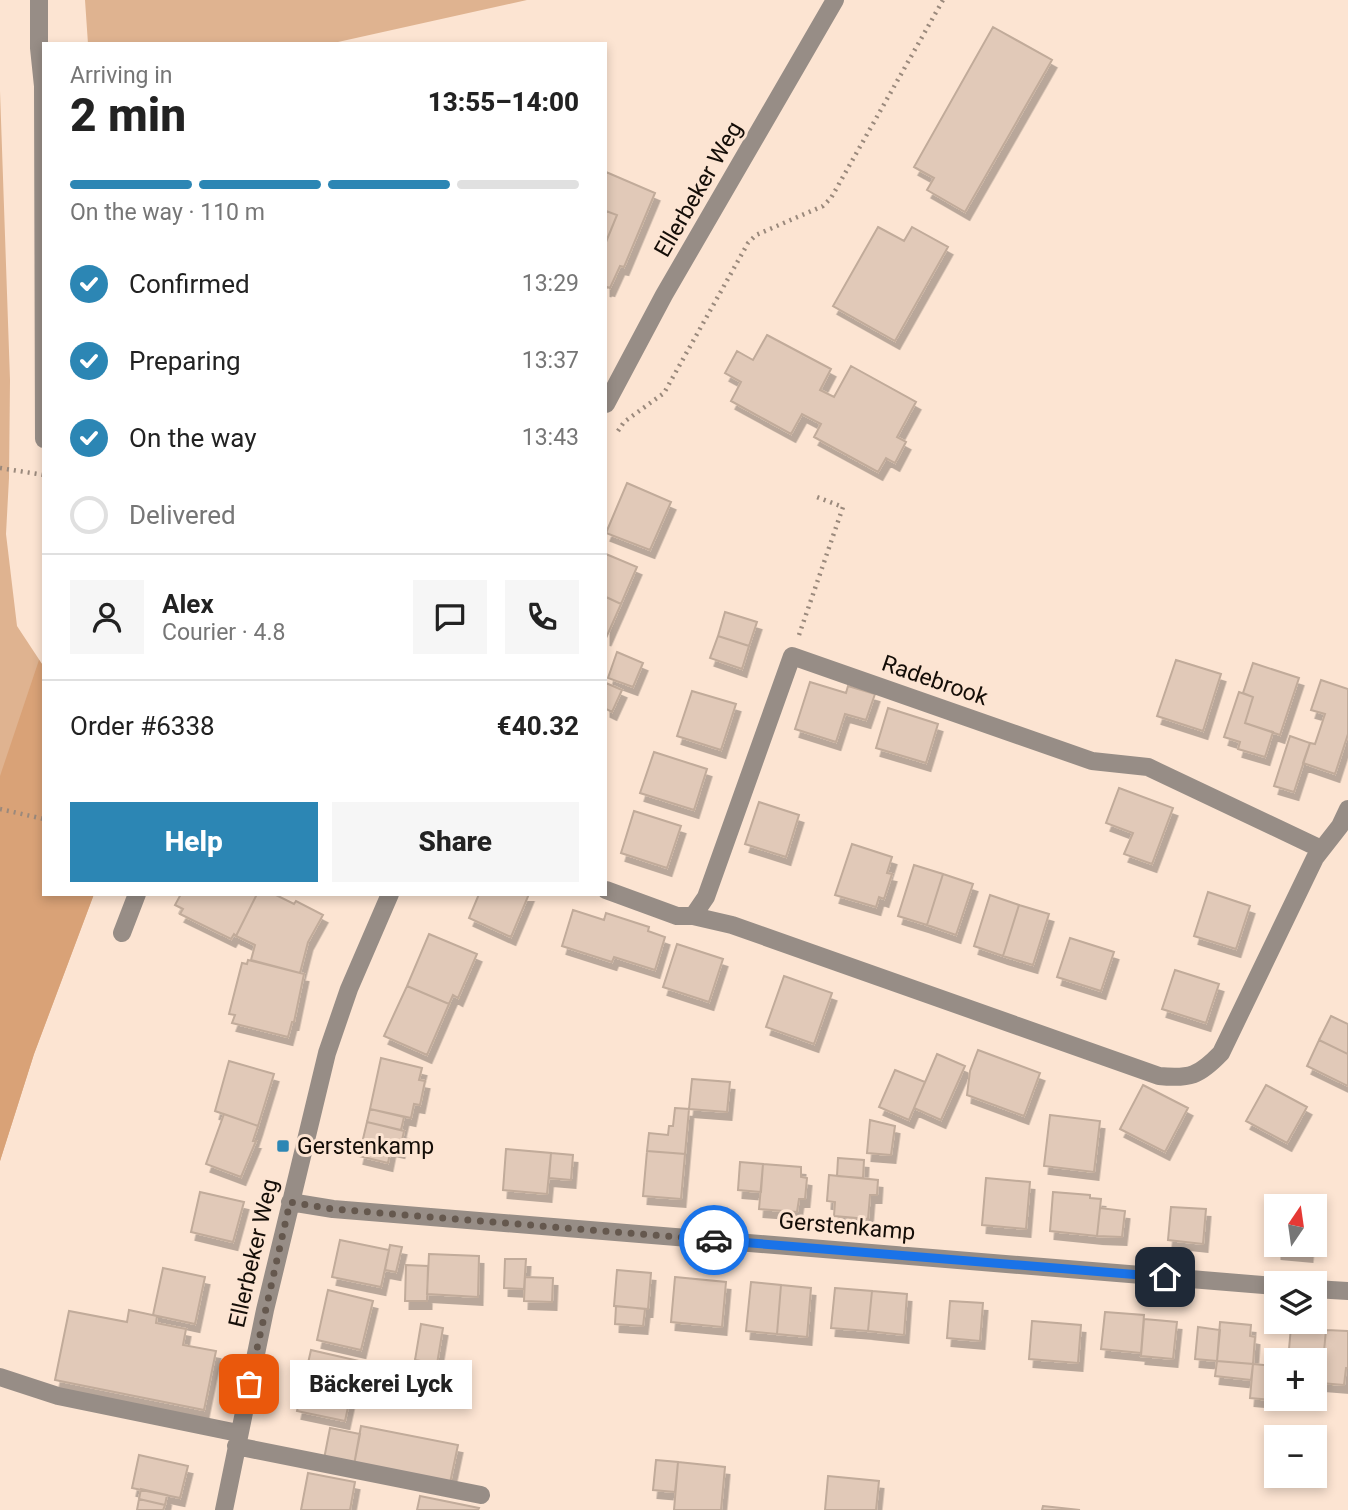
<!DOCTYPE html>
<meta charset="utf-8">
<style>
:root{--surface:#fff;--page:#f6f6f6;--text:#222;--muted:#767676;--line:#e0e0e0;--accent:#2c86b4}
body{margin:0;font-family:Roboto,sans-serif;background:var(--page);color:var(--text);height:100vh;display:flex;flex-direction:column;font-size:26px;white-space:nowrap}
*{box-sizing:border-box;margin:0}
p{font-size:23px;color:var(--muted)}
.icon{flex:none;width:38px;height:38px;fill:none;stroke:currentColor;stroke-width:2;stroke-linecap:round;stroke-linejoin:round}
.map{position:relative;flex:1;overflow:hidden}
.panel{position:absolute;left:42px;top:42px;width:565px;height:854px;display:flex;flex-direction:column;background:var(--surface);border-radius:0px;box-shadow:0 4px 10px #0003}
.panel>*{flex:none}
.needle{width:46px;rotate:13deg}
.buttons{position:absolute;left:1264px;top:1194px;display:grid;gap:14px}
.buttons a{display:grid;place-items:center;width:63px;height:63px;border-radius:0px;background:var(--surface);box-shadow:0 4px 10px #0003;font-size:35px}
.pin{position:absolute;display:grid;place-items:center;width:60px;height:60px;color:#fff;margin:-30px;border-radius:14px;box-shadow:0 4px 10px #0006}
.courier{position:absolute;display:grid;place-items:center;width:70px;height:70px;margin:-35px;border:5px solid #1a73e8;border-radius:50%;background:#fff;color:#222;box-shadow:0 2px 9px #0007}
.bubble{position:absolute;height:49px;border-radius:0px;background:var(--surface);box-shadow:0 4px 10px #0003;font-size:23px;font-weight:800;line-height:49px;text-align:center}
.overview em{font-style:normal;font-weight:800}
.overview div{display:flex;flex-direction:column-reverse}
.overview{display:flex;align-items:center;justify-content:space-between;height:119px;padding:0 28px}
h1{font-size:46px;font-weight:800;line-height:52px}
.bar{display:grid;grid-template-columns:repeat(4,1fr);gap:10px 7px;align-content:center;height:84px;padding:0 28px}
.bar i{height:9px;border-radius:5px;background:var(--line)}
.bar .selected{background:var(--accent)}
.bar p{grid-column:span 4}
.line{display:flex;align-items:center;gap:18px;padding:0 28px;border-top:2px solid var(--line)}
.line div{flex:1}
.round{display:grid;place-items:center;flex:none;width:74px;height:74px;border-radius:0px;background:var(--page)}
ol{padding:0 28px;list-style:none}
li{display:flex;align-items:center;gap:21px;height:77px}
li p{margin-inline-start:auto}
li .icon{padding:7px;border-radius:50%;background:var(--accent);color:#fff;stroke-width:4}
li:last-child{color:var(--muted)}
li i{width:38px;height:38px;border:4px solid var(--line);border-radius:50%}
.cta{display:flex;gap:14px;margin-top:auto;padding:14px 28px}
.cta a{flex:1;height:80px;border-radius:0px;background:var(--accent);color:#fff;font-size:28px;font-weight:800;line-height:80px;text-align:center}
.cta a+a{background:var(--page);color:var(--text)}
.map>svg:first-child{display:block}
.green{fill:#dfb390}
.forest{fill:#d9a277}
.building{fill:#e1c9b8;stroke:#c1ab9a;stroke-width:2;filter:url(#shadow)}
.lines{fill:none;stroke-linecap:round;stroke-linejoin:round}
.path{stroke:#9a897c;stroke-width:4.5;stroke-dasharray:2 5;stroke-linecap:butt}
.minor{stroke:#978d86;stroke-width:18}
.done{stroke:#65584e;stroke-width:7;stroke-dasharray:0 12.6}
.route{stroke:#1a73e8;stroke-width:9}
.poi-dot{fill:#2c86b4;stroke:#fce4d2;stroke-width:2.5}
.labels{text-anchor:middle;stroke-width:6;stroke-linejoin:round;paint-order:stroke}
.street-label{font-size:23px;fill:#140d07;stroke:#fce4d2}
.poi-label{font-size:23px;fill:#140d07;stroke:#fce4d2;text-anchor:start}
</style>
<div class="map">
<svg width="1348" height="1510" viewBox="0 0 1348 1510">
<defs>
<filter id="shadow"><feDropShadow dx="4.5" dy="8" stdDeviation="0" flood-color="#0004"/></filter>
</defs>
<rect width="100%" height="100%" fill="#fce4d2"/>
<path class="green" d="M85,0H527L329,44H88Z
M0,91L10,380L9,478L6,534L17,626L44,667V894H94L34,1054L0,1161Z"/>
<path class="forest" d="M39,660L44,667V894H94L34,1054L0,1161V776Z"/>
<path class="building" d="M993,27L1052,60L965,212L927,190L934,178L914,167Z
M606,172L655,193L624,267L620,266L610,288L607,287L606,289V242L617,215L606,211Z
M606,211L617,215L606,242Z
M878,227L904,241L912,227L948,247L895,341L833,306Z
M767,335L831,369L820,390L834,397L851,366L916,402L897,437L906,442L895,463L886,458L878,472L814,437L821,424L802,414L791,434L731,401L741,382L725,373L737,351L753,360Z
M627,483L671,502L650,550L606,533Z
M606,554L637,567L621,604L606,597Z
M606,597L621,604L606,638Z
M725,612L757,622L749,646L718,636Z
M718,636L749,646L742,669L710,658Z
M617,652L643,663L633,687L608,678Z
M1176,660L1221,674L1203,731L1157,716Z
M1253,663L1299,678L1280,735L1245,723L1253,697L1243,693Z
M1321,680L1348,689V734L1335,774L1303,763L1310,743L1315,744L1325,714L1311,710Z
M810,682L846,693L848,686L875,694L866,720L845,714L836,742L795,729Z
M606,683L622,690L612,712L606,709Z
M692,691L736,704L721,750L677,736Z
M1239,692L1253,697L1245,723L1273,732L1265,757L1238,749L1240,742L1224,737Z
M888,708L938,724L926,763L876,748Z
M1290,736L1310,743L1294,792L1274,786Z
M654,752L707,769L694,810L640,793Z
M1119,788L1173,808L1152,864L1124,854L1133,833L1106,823Z
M759,802L799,815L786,857L745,844Z
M634,811L681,826L667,868L621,853Z
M852,844L892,857L887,873L892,874L884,899L879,897L876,907L835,895Z
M914,865L943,874L927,925L898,916Z
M943,874L973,884L956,935L927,925Z
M1208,892L1250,906L1236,949L1194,936Z
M181,894H257L236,936L234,934L231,939L180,914L183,909L175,905Z
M257,894H274L294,904L296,901L323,915L308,942L300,973L251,960L255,945L236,936Z
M479,894H529L511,937L469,918Z
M990,895L1019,905L1003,956L974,946Z
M1019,905L1049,914L1033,965L1003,956Z
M573,910L604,920L606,913L649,927L648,931L665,937L655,970L614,957L612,962L562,946Z
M429,934L477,954L458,998L453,995L449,1004L407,986Z
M1070,938L1114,952L1101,991L1057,977Z
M677,944L723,959L709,1002L663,987Z
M248,960L304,974L294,1022H292L288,1037L232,1023L235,1015L229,1014L242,963L247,964Z
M1175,970L1219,984L1206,1023L1162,1009Z
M784,976L832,993L814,1044L766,1027Z
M407,986L449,1004L427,1055L384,1036Z
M1331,1016L1348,1024V1054L1319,1040Z
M1319,1040L1348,1054V1086L1307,1066Z
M978,1050L1040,1073L1024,1116L967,1095L970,1071Z
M937,1054L965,1066L941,1120L914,1108Z
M381,1058L422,1068L419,1080L425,1081L420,1105L414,1104L411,1118L370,1109Z
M229,1061L274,1074L258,1126L215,1111Z
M895,1070L925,1082L909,1120L879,1107Z
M692,1079L730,1082L727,1112L689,1109Z
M1143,1085L1188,1108L1165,1152L1120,1129Z
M1266,1085L1307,1107L1287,1143L1246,1121Z
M675,1108L689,1109L685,1154L647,1151L649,1133L668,1135L669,1126H673Z
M370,1109L404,1117L401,1130L367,1122Z
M224,1114L258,1126L253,1141H256L241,1177L206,1164Z
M1050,1115L1100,1121L1094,1172L1044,1166Z
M870,1120L895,1126L891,1155L867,1153Z
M367,1122L404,1131L400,1150L391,1148L388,1163L359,1156Z
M506,1149L551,1153L547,1194L503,1190Z
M647,1151L685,1154L681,1199L643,1196Z
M551,1153L573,1155L571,1180L549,1178Z
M838,1158L864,1160L863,1178L837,1176Z
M740,1162L763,1164L761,1192L738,1190Z
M763,1164L801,1167V1177L807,1178L805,1199H799L797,1212L759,1209Z
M829,1175L878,1180L877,1195H870L868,1219L834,1216L835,1202L827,1201Z
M986,1178L1030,1182L1026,1229L982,1225Z
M200,1192L244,1202L233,1242L191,1232Z
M1053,1192L1090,1195V1198L1101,1199L1097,1236L1050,1231Z
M1281,1200L1312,1203V1206H1281Z
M1171,1207L1206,1209L1203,1244L1168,1240Z
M1100,1208L1125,1211L1122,1237L1097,1236Z
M340,1240L389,1250L381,1287L332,1277Z
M1277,1244H1309L1308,1254L1277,1251Z
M390,1245L402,1247L396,1272L385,1270Z
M429,1254L479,1256L478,1297L427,1294Z
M505,1259H526L524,1289L504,1288Z
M406,1265L428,1266L427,1301H405Z
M163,1268L205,1277L195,1324L153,1315Z
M617,1270L651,1273L648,1309L614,1306Z
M525,1277L553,1278L552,1302L524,1301Z
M675,1277L726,1282L722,1327L671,1322Z
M751,1282L781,1285L777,1334L746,1331Z
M781,1285L811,1288L807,1337L777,1334Z
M835,1288L872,1291L868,1331L831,1328Z
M328,1290L373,1301L361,1350L317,1340Z
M872,1291L907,1294L904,1335L868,1331Z
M950,1301L983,1303L980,1341L947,1338Z
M616,1306L645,1309L643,1326L615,1324Z
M129,1310L157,1316L156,1323L186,1329L183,1345L216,1351L204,1410L55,1380L69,1311L127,1322Z
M1105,1312L1144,1315L1141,1353L1101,1349Z
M1144,1319L1177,1322L1173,1359L1141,1356Z
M1032,1321L1081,1325L1078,1363L1029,1359Z
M1220,1322L1251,1325L1250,1336L1255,1337L1253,1364L1217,1361Z
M421,1324L443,1328L437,1364L415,1360Z
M1198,1327L1220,1330L1217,1361L1195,1359Z
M1291,1327L1326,1330L1321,1383L1314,1382V1360H1288Z
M1326,1330L1348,1331V1368H1346L1344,1385L1321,1383Z
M311,1350L359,1361L357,1371L362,1372L356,1399L350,1398L345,1421L297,1411Z
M415,1360L437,1364L435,1376L413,1372Z
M1217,1361L1253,1364L1251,1380L1215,1376Z
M1253,1364L1276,1366L1273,1400L1250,1398Z
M361,1426L458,1445L450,1483L354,1465Z
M330,1428L360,1434L354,1465L324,1459Z
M139,1455L188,1466L180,1498L132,1488Z
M656,1460L678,1462L675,1492L653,1490Z
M678,1462L725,1467L721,1510H674Z
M308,1473L355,1482L350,1510H301Z
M828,1476L879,1481L876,1510H825Z
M141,1489L167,1495L165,1505L139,1499Z
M420,1496L479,1508L478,1510H417Z
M139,1499L165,1505L163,1510H137Z
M1043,1506L1080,1510H1042Z"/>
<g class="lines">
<path class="path" d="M618,431L624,422L664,393L748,243L756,235L823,206L831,198L943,0
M0,468L44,475
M799,635L843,507L817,497
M0,809L44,819"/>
<path class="minor" d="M39,0V48L43,86L44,439
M606,404L664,295L835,0
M606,890L677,916H693L732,925L1159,1076C1190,1079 1199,1076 1221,1053L1315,858L1340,826L1348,809
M693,916L706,897L792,656L1092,761L1148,767L1321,849
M122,933L137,894
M290,1202L333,1209L1276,1286
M1314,1289L1348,1291
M0,1377L58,1396L238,1433
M236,1446L481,1495
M224,1510L265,1310L327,1053L349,989L390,894"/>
</g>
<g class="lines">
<path class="done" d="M249,1384L290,1202L332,1209L714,1240"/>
<path class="route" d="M714,1240L1165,1277"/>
</g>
<rect class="poi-dot" x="276" y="1139" width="14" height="14" rx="3.5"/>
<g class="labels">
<g class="street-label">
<text transform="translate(698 189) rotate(-60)" y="8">Ellerbeker Weg</text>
<text transform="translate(935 680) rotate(19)" y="8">Radebrook</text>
<text transform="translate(847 1226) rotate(5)" y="8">Gerstenkamp</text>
<text transform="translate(253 1253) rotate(-77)" y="8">Ellerbeker Weg</text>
</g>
<g class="poi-label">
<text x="297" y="1154">Gerstenkamp</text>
</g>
</g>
</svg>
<div class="buttons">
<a><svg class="needle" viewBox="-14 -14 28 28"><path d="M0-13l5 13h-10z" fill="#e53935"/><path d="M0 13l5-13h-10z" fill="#767676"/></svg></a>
<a><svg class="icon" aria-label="layers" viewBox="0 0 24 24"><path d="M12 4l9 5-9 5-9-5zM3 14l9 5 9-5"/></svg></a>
<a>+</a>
<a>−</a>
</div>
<div class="pin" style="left:249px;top:1384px;background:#ea580c"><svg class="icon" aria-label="bag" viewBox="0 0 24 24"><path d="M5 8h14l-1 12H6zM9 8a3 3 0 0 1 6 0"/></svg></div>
<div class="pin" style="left:1165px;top:1277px;background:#1f2937"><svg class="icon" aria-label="home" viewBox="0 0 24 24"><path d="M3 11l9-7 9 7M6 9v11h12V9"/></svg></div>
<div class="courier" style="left:714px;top:1240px"><svg class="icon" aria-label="car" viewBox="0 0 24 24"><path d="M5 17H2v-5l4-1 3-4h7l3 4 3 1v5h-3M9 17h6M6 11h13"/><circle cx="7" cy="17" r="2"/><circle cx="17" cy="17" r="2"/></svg></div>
<div class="bubble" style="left:290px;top:1360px;width:182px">Bäckerei Lyck</div>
<section class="panel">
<div class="overview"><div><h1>2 min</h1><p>Arriving in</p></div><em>13:55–14:00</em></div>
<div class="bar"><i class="selected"></i><i class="selected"></i><i class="selected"></i><i></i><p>On the way · 110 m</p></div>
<ol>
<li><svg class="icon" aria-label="check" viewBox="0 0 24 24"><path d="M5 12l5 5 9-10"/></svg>Confirmed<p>13:29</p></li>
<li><svg class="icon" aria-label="check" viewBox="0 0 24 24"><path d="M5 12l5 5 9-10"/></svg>Preparing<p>13:37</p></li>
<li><svg class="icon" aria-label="check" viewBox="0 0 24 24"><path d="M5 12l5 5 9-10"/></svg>On the way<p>13:43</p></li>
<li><i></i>Delivered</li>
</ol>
<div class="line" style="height:126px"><a class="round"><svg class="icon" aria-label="person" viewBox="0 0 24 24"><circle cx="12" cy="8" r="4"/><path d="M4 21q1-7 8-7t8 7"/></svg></a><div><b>Alex</b><p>Courier · 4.8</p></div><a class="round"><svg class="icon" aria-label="chat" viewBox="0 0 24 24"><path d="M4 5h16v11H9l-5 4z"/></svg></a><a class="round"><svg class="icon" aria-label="phone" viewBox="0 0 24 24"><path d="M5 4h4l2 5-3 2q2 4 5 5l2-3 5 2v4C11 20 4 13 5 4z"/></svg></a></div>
<div class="line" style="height:91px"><div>Order #6338</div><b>€40.32</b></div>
<div class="cta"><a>Help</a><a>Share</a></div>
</section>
</div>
